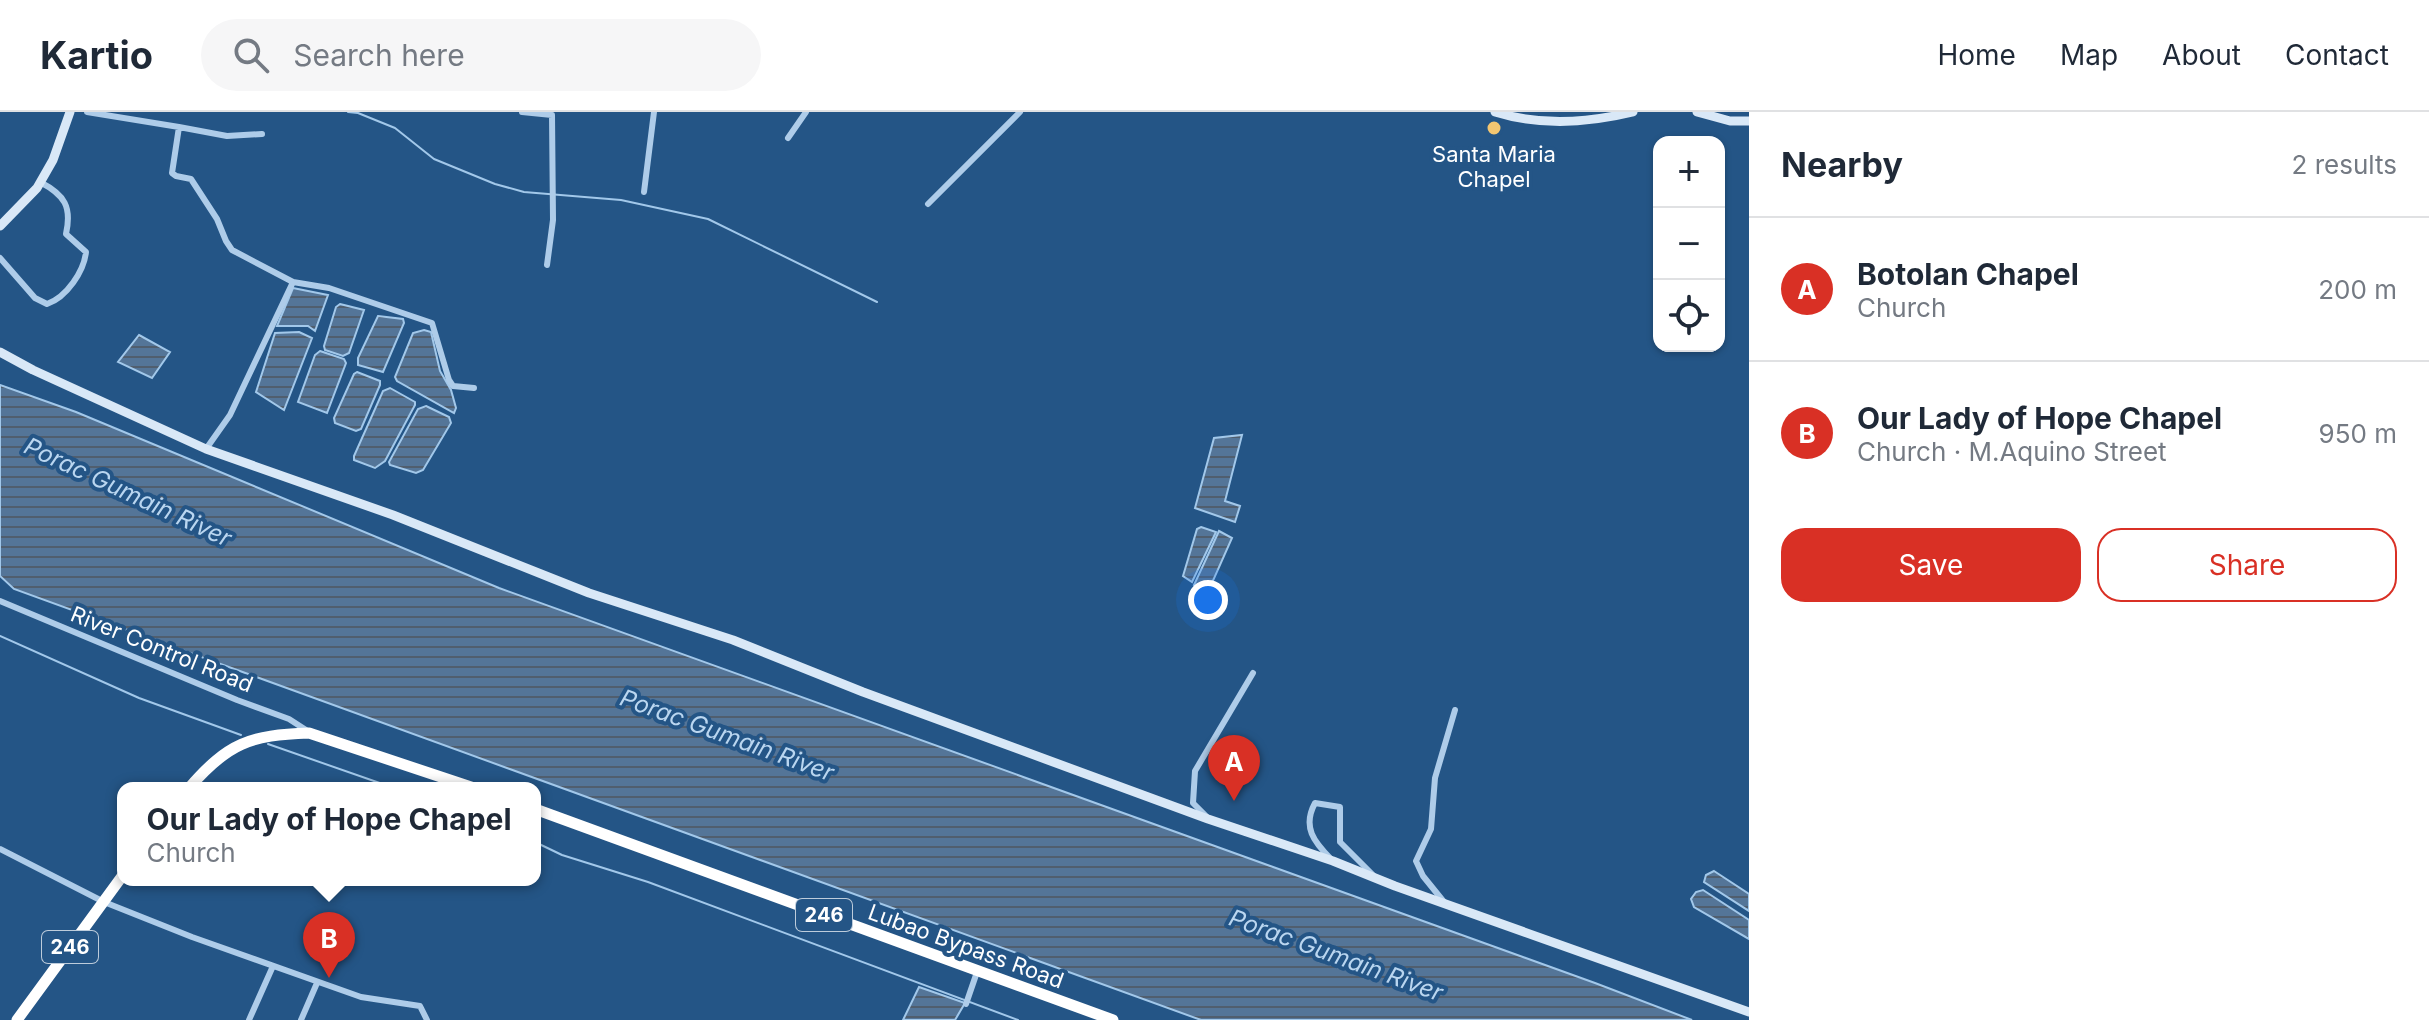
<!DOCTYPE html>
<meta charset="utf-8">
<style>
body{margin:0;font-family:Inter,sans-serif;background:#f6f6f7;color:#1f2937}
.controls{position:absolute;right:24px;top:24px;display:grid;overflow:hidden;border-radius:16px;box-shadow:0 2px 6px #0004}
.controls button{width:72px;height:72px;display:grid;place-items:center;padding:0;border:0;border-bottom:2px solid #e0e1e3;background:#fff;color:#1f2937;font:40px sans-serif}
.you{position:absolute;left:1208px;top:488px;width:28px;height:28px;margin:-20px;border:6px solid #fff;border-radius:50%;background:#1a73e8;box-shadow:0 0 0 12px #1a73e833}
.badge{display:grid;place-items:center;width:52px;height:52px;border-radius:50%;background:#d93025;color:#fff;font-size:26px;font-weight:700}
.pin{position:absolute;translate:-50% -66px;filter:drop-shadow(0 2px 4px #0008)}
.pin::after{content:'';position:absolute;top:42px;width:28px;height:24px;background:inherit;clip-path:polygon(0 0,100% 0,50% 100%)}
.popup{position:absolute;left:117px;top:670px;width:424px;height:104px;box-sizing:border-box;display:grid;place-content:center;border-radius:16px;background:#fff;filter:drop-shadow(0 2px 6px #0005);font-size:26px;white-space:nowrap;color:#747a83}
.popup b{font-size:30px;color:#1f2937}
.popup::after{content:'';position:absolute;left:50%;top:100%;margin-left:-16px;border:16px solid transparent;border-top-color:#fff}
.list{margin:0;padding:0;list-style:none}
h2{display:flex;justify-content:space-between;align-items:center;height:104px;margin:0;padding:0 32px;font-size:34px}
h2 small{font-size:26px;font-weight:400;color:#747a83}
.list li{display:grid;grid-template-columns:52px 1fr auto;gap:24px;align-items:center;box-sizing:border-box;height:144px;padding:0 32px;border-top:2px solid #e0e1e3}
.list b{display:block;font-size:30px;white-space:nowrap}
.list p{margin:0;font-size:26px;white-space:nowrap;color:#747a83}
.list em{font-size:26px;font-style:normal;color:#747a83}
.actions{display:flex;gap:16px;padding:24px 32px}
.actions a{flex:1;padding:18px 0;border:2px solid #d93025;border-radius:24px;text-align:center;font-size:28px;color:#d93025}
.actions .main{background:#d93025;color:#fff}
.icon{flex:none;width:44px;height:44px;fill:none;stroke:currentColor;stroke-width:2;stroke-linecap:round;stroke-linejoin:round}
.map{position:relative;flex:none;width:1749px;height:908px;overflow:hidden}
header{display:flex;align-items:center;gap:48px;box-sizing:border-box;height:112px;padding:0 40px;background:#fff;border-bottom:2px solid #e0e1e3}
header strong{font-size:38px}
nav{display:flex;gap:44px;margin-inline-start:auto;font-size:28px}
.search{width:560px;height:72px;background:#f6f6f7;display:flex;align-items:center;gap:20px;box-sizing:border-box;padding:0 28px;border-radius:44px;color:#747a83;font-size:30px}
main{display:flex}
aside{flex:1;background:#fff}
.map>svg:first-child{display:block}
.water{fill:url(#water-rules);stroke:#a2c8ea;stroke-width:2}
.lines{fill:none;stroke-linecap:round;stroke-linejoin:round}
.stream{stroke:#a2c8ea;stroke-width:2}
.street{stroke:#aecce9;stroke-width:6}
.secondary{stroke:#d9e8f7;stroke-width:9}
.highway{stroke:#fff;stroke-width:11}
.poi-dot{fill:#f3c671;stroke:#245586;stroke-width:3}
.labels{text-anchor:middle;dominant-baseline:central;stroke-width:8;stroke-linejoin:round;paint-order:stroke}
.shield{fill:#245586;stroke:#bdccdb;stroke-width:2}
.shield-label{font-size:20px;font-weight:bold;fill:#fff}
.poi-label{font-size:22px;fill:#fff;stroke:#245586}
.street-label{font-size:22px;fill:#fff;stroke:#245586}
.water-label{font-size:24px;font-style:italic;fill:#bad6f0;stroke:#245586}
</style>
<header>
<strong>Kartio</strong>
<div class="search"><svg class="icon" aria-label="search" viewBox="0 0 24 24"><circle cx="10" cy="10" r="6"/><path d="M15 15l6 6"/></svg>Search here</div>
<nav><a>Home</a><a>Map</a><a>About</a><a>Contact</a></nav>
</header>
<main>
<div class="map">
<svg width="1749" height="908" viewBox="0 0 1749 908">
<defs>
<pattern id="water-rules" width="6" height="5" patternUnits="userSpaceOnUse" patternTransform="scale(2)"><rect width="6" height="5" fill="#547598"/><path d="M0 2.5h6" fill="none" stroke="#505e6e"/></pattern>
</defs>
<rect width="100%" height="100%" fill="#245586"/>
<path class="water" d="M293 176 328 183 315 219 308 214H277Z
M340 192 364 198 349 241 343 244 325 238 324 234 336 195Z
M378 204 403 207 404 211 383 260 358 253V246Z
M424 218 431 220 440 259 451 278 456 296 454 301 397 269 395 265 413 221Z
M299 220 312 226 284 298 256 280 275 221Z
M139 223 170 240 152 266 118 250Z
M320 239 344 247 346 251 327 301 298 290 315 243Z
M357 260 380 269V273L361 317 356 319 335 311 334 306 354 262Z
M0 273 76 300 499 476 1595 871 1692 908H1201L14 477 0 464Z
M390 276 415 290V293L385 349 375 356 354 348V344L383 279Z
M426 294 449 305 451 311 423 358 416 361 390 353 389 350 418 297Z
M1242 323 1225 389 1240 394 1235 410 1195 396 1214 326Z
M1201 415 1216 420 1192 470 1183 464 1197 417Z
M1219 419 1232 426 1208 480 1194 473Z
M1714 759 1749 782V799L1704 770 1706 763Z
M1703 778 1749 808V827L1694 795 1691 787 1696 780Z
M919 875 965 891 955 908H903Z"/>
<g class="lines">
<path class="stream" d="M348 0 358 1 395 16 434 47 495 72 524 80 621 88 708 107 877 190
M0 524 139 586 241 623
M268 632 394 676
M535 730 562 743 648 770 1018 908"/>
<path class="street" d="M87 0 179 15 172 61 176 64 191 67 217 107 226 129 232 138 293 170 329 176 432 211 449 268 453 274 474 276
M522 0 552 3 553 108 547 153
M179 15 227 24 262 22
M788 26 806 0
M644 80 654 0
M928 92 1020 0
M0 146 35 186 47 192C67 185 84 159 86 140L66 122C72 95 65 83 40 70
M206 337 230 303 293 170
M0 489 237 588 289 607 306 618
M1206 704 1193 691 1195 659 1253 561
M0 737 104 790 192 825 361 885 420 894 427 908
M1331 747C1314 730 1302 715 1315 691L1340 695V730L1373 763
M1444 790 1423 764 1416 749 1431 717 1435 666 1455 598
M966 892 977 860
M249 908 273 854
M301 908 317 871"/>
<path class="secondary" d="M1495 0C1540 14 1588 11 1633 0
M1697 0 1730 9H1749
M0 114 37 76 53 48 70 0
M0 240 33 258 206 337 393 403 589 481 733 528 863 580 1208 707 1333 749 1395 774 1749 900"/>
<path class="highway" d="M189 676C228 631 250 623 309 621L474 676
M535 697 1113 908
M17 908 123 763"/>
</g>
<circle class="poi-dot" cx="1494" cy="16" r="8"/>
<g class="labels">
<g class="shield">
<rect x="796" y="787" width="56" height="32" rx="6"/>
<rect x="42" y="819" width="56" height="32" rx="6"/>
</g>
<g class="shield-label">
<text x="824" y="803">246</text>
<text x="70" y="835">246</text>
</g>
<g class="poi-label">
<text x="1494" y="42">Santa Maria<tspan x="1494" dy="25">Chapel</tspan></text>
</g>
<g class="street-label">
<text transform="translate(162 537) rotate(22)">River Control Road</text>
<text transform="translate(966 834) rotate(20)">Lubao Bypass Road</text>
</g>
<g class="water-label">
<text transform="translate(128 380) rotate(25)">Porac Gumain River</text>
<text transform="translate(727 623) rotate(20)">Porac Gumain River</text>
<text transform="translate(1336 843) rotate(20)">Porac Gumain River</text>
</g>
</g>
</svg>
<div class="controls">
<button>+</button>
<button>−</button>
<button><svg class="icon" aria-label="locate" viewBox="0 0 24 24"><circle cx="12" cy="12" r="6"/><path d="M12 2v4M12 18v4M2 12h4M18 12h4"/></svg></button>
</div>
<div class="you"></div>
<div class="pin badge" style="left:1234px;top:689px">A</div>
<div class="pin badge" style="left:329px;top:866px">B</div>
<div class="popup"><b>Our Lady of Hope Chapel</b>Church</div>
</div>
<aside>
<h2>Nearby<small>2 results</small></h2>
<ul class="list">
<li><span class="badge">A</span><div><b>Botolan Chapel</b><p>Church</p></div><em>200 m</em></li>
<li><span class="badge">B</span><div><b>Our Lady of Hope Chapel</b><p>Church · M.Aquino Street</p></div><em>950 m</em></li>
</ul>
<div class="actions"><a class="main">Save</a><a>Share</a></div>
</aside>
</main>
